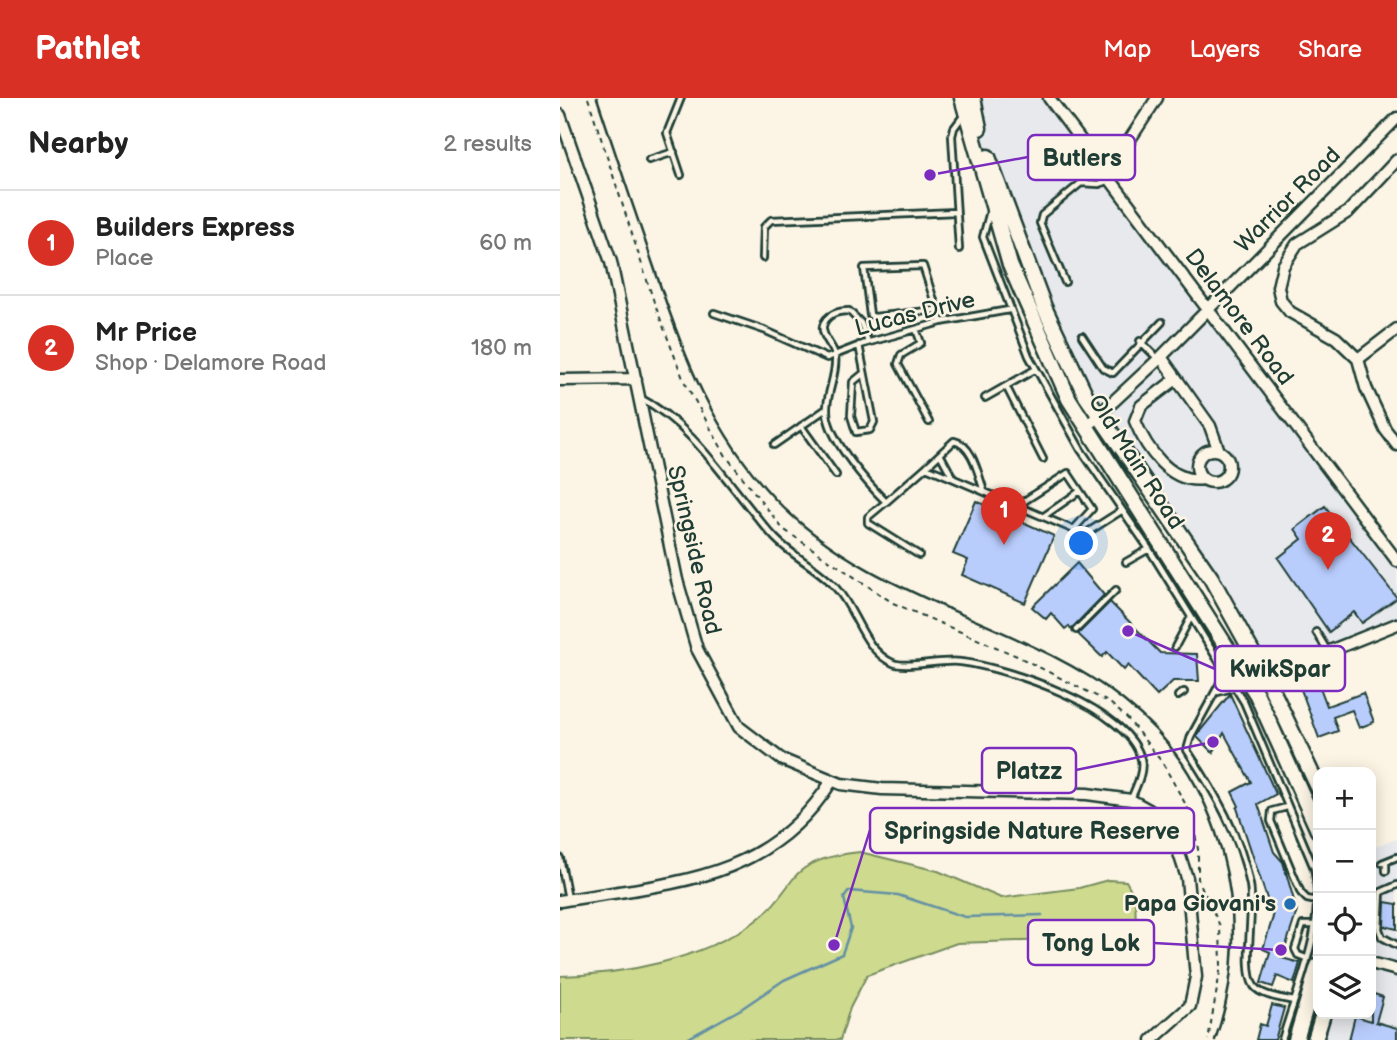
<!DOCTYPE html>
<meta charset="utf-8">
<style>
body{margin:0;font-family:"Balsamiq Sans",sans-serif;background:#f2f2f2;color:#222}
.controls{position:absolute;right:21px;bottom:21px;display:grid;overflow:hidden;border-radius:14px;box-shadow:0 4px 18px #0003}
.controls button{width:63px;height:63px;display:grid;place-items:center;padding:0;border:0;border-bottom:2px solid #e0e0e0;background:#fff;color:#222;font:35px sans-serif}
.you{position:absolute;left:522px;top:446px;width:24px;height:24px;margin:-18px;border:5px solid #fff;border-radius:50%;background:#1a73e8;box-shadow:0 0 0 10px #1a73e833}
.badge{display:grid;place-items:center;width:46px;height:46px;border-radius:50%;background:#d93025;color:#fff;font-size:23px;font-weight:700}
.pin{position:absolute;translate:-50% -58px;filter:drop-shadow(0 2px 4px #0008)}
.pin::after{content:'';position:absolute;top:37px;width:24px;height:21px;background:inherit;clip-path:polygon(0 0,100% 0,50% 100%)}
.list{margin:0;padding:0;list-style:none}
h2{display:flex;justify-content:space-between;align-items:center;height:91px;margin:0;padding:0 28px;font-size:30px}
h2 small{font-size:23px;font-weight:400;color:#767676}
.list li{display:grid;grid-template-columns:46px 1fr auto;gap:21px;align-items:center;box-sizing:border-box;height:105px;padding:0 28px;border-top:2px solid #e0e0e0}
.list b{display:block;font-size:26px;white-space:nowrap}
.list p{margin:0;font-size:23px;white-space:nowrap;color:#767676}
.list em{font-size:23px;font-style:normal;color:#767676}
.icon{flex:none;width:38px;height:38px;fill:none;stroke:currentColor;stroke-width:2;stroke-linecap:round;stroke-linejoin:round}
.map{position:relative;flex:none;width:837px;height:942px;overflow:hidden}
header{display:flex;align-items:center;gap:42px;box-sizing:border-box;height:98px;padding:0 35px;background:#d93025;color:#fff}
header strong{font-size:33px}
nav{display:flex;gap:38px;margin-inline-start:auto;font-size:24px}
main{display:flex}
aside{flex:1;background:#fff}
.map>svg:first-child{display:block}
.built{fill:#e8e9ec}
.green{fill:#ceda8d;stroke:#768c60;stroke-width:2}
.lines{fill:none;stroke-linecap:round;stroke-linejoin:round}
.stream{stroke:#6490a5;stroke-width:2.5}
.building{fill:#b9cdfd;stroke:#1f3d34;stroke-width:2}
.service-casing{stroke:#1f3d34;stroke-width:10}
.minor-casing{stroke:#1f3d34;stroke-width:15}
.secondary-casing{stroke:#1f3d34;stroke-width:19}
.path{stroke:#1f3d34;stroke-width:2;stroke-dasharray:5 5;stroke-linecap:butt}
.service{stroke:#fcf5e5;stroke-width:4.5}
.minor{stroke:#fcf5e5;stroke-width:10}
.secondary{stroke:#fcf5e5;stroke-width:14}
.rail{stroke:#1f3d34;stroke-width:2.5}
.poi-dot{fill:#1f6fb2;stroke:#fcf5e5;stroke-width:2.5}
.labels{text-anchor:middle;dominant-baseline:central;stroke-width:5;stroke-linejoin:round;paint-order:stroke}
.street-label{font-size:23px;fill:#1f3d34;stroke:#fcf5e5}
.poi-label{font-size:23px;font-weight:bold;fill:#1f3d34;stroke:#fcf5e5;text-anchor:end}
.leader{fill:none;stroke:#7b2cbf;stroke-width:2.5}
.callout-dot{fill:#7b2cbf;stroke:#fcf5e5;stroke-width:2.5}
.callout{fill:#fcf5e5;stroke:#7b2cbf;stroke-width:2.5}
.callout-label{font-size:24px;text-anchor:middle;font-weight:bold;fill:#1f3d34}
</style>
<header>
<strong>Pathlet</strong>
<nav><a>Map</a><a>Layers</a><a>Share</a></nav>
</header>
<main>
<aside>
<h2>Nearby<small>2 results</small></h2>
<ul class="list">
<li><span class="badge">1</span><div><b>Builders Express</b><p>Place</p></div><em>60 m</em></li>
<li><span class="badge">2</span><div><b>Mr Price</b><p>Shop · Delamore Road</p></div><em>180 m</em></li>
</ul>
</aside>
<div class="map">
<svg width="837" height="942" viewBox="0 0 837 942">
<rect width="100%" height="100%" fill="#fcf5e5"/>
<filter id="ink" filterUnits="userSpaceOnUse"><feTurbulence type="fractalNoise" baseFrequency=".0143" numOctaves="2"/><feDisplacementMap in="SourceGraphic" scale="14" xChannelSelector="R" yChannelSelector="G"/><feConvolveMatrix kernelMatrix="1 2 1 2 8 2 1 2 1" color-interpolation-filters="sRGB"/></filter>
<g filter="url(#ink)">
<path class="built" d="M413 0H489L837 463V526L705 578 566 357 484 209 421 40Z
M837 741V942H755L763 916H811V750Z"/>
<path class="green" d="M300 754 378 773 441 800 519 790 548 782 566 783 575 799 576 827 567 837 557 840 397 845 307 877 290 910 280 942H0V878C66 876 139 862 194 824 211 812 220 798 233 781 247 762 278 756 300 754Z"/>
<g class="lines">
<path class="stream" d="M125 942 181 911 224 882 282 856 291 830 284 800 289 793 338 797 405 819 482 817"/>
</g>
<path class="building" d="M416 403 494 438 465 505 402 477 408 462 393 456Z
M765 408 837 500 802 525 794 514 769 534 718 460 742 441 735 431Z
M517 465 544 497 511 531 509 528 505 531 491 515 486 521 472 509Z
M550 504 600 555 637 556 639 583H613L597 598 568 567 564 572 547 554 542 559 518 536Z
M752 568 767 608 803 595 814 624 799 630 792 612 773 619 778 633 759 640 735 575Z
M670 596 716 696 698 706 714 754 723 764 737 813 722 860 740 865 734 885 717 878 713 889 701 885 710 854 703 851 713 819 677 710 679 708 672 694 691 684 664 635 653 655 636 638Z
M825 804 837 806V831L824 828Z
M811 895 823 899 816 924 837 930V942H789L795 918 811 923Z
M712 907 724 910 715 942H696L700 926 706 928Z"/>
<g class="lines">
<defs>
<path id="service" d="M121 0 107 35 121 77
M89 62 114 54
M430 113 423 139 469 258 521 352 589 451 684 604 754 770C767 827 737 889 722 942
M399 151 392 38 394 30 403 18
M203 160 204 129 211 122 396 114
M505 184 480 125 482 117 521 85 539 86 550 82
M376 212 314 219 310 217 304 170 363 168 381 224
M154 215 204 232 267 260 303 246 381 224 449 212
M356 231 361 245 341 257 338 266 369 324
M522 238 543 270 553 275 602 224
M580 243 597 260
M308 244 301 225 289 213C279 213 266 216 263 228 261 238 273 248 275 257 278 278 263 300 268 321 274 347 307 385 326 404L366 369 519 434H528L561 413
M299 247 314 324 310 332 296 334 291 318 293 284 304 275
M446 288 483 361
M80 300C136 328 173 395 215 440 233 459 259 470 276 490 297 513 303 552 333 565 345 571 382 561 401 564 447 570 568 609 581 661 584 674 576 689 571 701
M425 300 476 271
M241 328 276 377
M214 347 266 311
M380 356 393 380
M366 369 394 343C413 347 418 376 424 393
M326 404 308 419V425L359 457
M458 407 508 375 532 411 514 431
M484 418 520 393
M566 464 589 451
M516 532 556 492
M756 534 767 552
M615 549 631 519
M666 574 631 638 627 652C654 693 681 738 690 787 695 813 682 871 694 888 701 898 722 900 733 903
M658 594 686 586
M618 598 624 594
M727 709 712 713 711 723 741 795 747 801 757 803
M0 760 8 801
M826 764V773
M822 765 837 759
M837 787 821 794 819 831 822 839 837 847
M746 860 738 857 735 851 743 827H754"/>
<path id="minor" d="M489 0 837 463
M0 17 51 164 117 482 137 551 179 629 221 661 281 686 322 691 527 696 571 702 589 712 615 743 627 780 636 879 630 908 592 942
M837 62 788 114 737 146 723 168 718 189 721 203 730 214 776 240 798 261 806 290 825 331 837 347
M543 71 565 49 597 0
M601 259 650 328 659 353
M798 261 837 231
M616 281 581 308 575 323C586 350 610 386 643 381
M0 282 76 281
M526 329 601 259 837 20
M637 368a16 16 0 1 1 32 0a16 16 0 1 1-32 0Z
M690 585 837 526
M0 803C106 785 206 786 271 684
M811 865 837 872"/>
<path id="secondary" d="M402 0 450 167 509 301 697 597 758 732
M413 0 419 30
M428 59 484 209 526 298 651 480 707 581 758 689
M736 942 758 868
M755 942 763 916"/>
</defs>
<use href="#service" class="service-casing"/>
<use href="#minor" class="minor-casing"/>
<use href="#secondary" class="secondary-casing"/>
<path class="path" d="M28 0 94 204 124 283 166 358 223 431 333 505 457 558 550 605 567 620 602 664 631 716 638 751V781L660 828 661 868 648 942"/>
<use href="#service" class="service"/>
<use href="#minor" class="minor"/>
<use href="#secondary" class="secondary"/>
<path class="rail" d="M37 0C56 58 76 117 96 175 124 259 153 335 215 401 357 550 600 521 662 755 678 816 677 882 655 942"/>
</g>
</g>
<circle class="poi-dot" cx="730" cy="806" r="7"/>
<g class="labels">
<g class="street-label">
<text transform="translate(728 102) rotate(-45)">Warrior Road</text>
<text transform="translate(355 216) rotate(-14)">Lucas Drive</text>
<text transform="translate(679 219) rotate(53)">Delamore Road</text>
<text transform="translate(576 364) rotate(57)">Old Main Road</text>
<text transform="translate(134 452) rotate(77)">Springside Road</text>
</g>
<g class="poi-label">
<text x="716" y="806">Papa Giovani's</text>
</g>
</g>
<path class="leader" d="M370 77L468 59M568 533L655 571M653 644L516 672M274 847L310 732M721 852L594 845"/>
<g class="callout-dot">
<circle cx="370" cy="77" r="7"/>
<circle cx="568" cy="533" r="7"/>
<circle cx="653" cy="644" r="7"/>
<circle cx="274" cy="847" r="7"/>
<circle cx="721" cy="852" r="7"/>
</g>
<g class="callout">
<rect x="468" y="37" width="107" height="45" rx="7"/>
<rect x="655" y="548" width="130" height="45" rx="7"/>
<rect x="422" y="650" width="94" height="45" rx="7"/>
<rect x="310" y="710" width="324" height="45" rx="7"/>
<rect x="468" y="822" width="126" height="45" rx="7"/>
</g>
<g class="callout-label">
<text x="522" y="68">Butlers</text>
<text x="720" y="579">KwikSpar</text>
<text x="469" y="681">Platzz</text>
<text x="472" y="741">Springside Nature Reserve</text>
<text x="531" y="853">Tong Lok</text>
</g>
</svg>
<div class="controls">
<button>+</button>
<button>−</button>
<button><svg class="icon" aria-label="locate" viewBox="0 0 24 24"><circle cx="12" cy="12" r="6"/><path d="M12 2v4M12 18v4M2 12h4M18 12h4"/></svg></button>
<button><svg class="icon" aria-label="layers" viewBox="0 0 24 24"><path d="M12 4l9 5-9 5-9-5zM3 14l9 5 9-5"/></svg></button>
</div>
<div class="you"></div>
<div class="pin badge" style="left:444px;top:447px">1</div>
<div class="pin badge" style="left:768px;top:472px">2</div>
</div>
</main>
